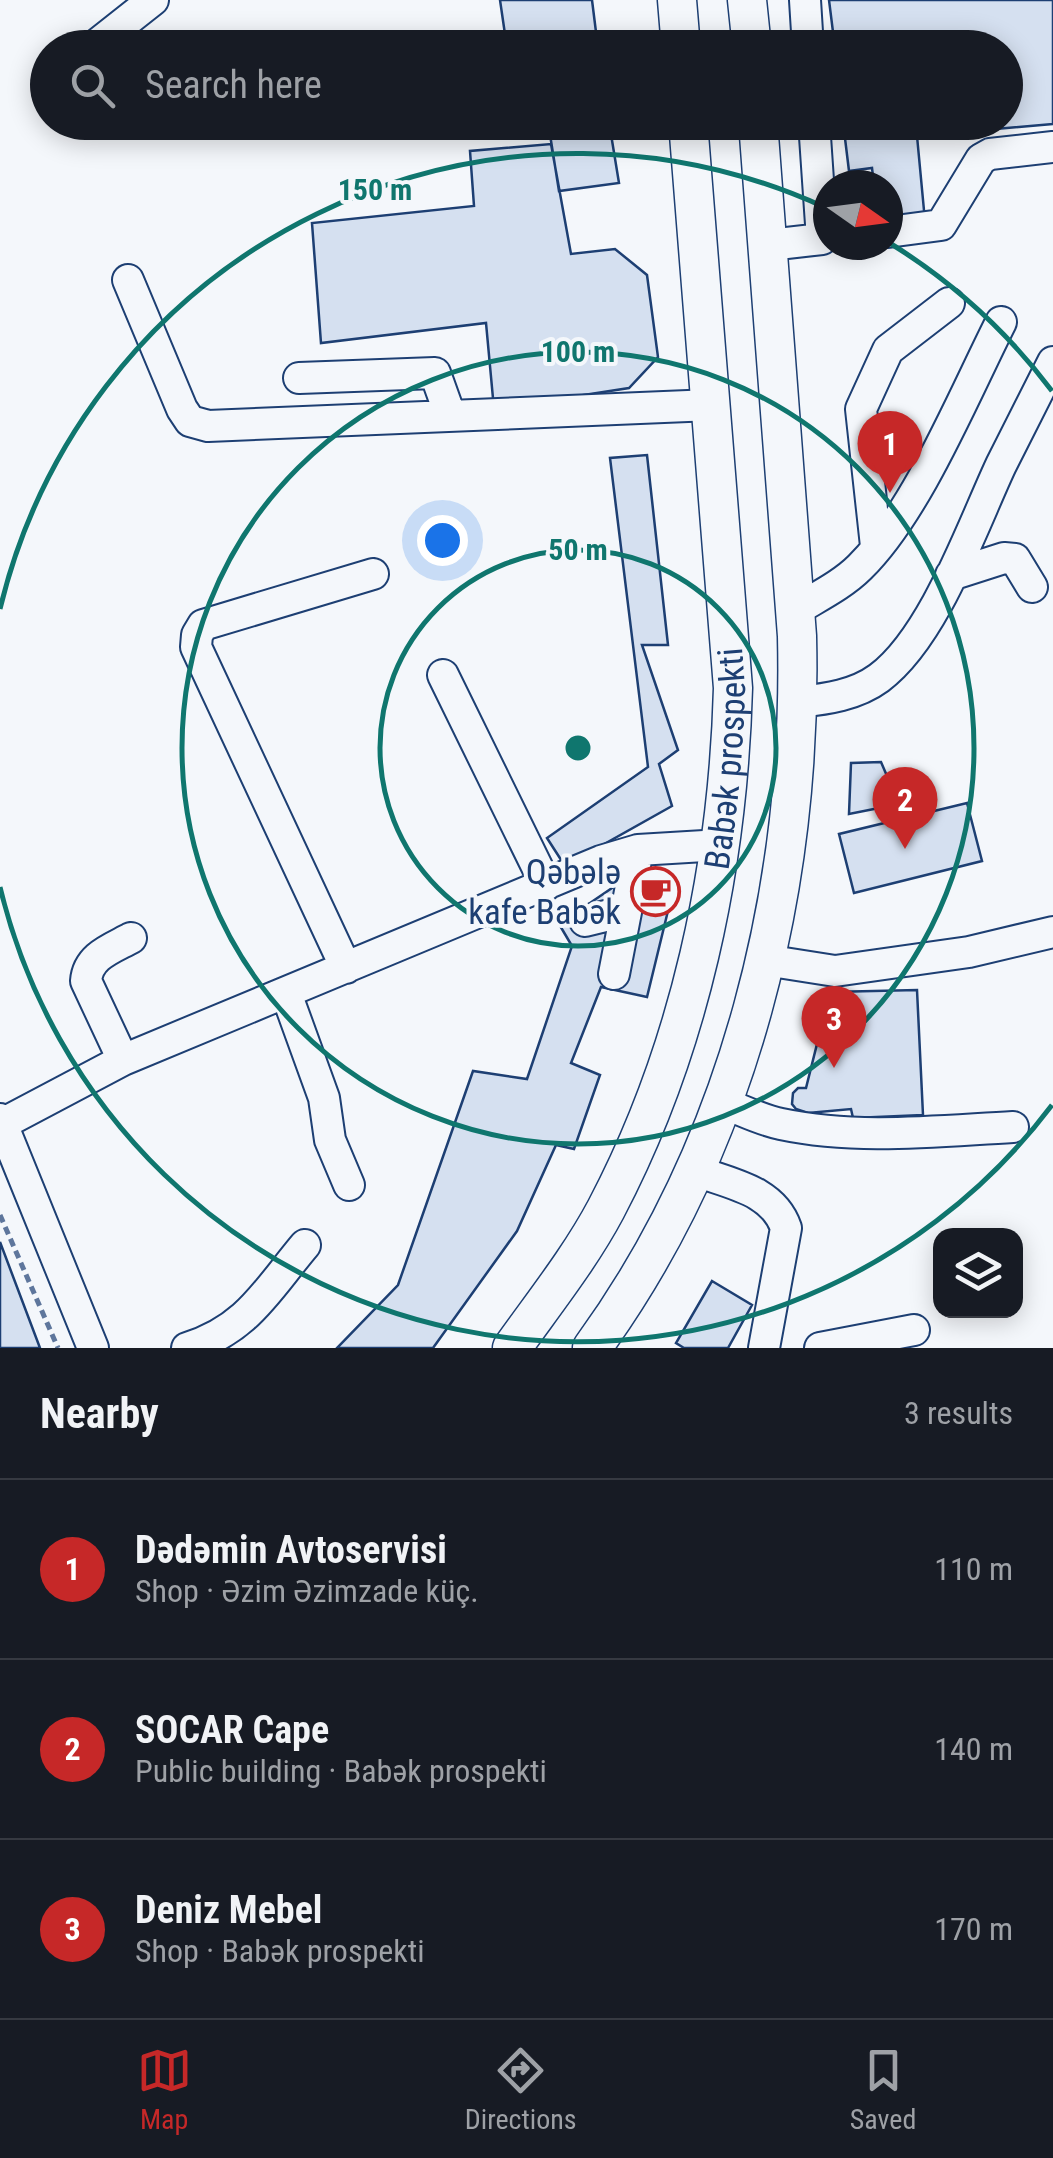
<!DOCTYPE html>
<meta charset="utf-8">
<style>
body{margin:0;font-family:"Roboto Condensed",sans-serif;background:#242831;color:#f1f3f6}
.controls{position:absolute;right:30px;bottom:30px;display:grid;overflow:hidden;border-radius:20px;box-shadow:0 5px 25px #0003}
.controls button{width:90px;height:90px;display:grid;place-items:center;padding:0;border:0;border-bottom:2px solid #363941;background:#171b24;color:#f1f3f6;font:50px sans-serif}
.compass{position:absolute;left:813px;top:170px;width:90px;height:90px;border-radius:50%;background:#171b24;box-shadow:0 5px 25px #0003;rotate:104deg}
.you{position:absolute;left:442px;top:540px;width:35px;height:35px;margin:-25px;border:8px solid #fff;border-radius:50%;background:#1a73e8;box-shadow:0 0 0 15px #1a73e833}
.badge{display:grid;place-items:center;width:65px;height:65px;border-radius:50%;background:#c62828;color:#fff;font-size:32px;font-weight:700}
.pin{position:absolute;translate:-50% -82px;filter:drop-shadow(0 2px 5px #0008)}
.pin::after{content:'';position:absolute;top:52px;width:35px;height:30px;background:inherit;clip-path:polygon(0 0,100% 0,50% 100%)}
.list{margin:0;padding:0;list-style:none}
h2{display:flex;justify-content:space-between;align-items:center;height:130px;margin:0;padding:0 40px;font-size:42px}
h2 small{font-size:32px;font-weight:400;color:#9ea1a6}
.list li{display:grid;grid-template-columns:65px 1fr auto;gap:30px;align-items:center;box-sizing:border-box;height:180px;padding:0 40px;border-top:2px solid #363941}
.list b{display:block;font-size:38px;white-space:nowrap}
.list p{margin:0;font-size:32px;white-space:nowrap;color:#9ea1a6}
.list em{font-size:32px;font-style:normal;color:#9ea1a6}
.icon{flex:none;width:55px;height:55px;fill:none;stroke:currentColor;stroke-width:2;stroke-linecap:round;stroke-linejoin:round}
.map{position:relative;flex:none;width:1053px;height:1348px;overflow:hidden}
.search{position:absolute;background:#171b24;box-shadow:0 5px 25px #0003;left:30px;right:30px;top:30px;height:110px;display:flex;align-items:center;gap:25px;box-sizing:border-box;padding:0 35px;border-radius:55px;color:#9ea1a6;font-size:38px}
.sheet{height:670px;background:#171b24}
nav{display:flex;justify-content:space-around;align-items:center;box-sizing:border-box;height:140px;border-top:2px solid #363941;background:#171b24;font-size:28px;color:#9ea1a6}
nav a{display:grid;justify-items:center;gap:5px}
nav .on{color:#c62828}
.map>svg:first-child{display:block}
.building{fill:#d5e0f0;stroke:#1d3f73;stroke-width:2.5}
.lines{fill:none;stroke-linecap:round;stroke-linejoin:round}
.minor-casing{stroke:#1d3f73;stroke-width:34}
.major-casing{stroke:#1d3f73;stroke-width:41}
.path{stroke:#5e769c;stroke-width:5;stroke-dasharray:8 5;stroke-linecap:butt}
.minor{stroke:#f4f7fb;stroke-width:30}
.major{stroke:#f4f7fb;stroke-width:38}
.ring{fill:none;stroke:#0f766e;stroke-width:5}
.labels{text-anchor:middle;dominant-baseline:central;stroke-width:8;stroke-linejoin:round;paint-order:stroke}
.street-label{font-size:35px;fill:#1d3f73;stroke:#f4f7fb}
.poi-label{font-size:35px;fill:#1d3f73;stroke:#f4f7fb;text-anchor:end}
.centre{fill:#0f766e;stroke:#f4f7fb;stroke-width:5}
.ring-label{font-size:30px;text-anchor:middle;font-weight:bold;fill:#0f766e;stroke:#f4f7fb;stroke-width:8;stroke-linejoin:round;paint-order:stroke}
</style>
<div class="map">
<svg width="1053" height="1348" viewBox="0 0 1053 1348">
<rect width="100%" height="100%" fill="#f4f7fb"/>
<path class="building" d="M500 0H592L598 48H507Z
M829 0H1053V124L917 136 925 221 888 224V185H874L872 168 849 171 843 122H1006V48H835Z
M548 122H609L619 183 559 191Z
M551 144 571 254 615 249 647 275 658 357 629 388 494 409 486 323 321 343 312 223 474 206 470 151Z
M647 455 668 645H642L678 750 659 764 672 806 565 866 547 838 648 767 610 458Z
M881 762 899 804 849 814 851 763Z
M967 803 982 861 854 893 839 834Z
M643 867 675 882 647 997 601 987 571 1063 600 1075 574 1149 556 1145 517 1231 433 1348H337L398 1285 473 1071 527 1079 572 946 559 924Z
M917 990 923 1115 853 1118 851 1109 808 1113 796 1109 792 1104 793 1093 798 1088H806L830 992Z
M0 1242 40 1348H0Z
M712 1281 752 1305 728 1348H684L676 1343Z"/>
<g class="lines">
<defs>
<path id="minor" d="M805 0 808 48
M96 45 153 0
M888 232 941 225 981 159 990 154 1053 147
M769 245 822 239 814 122
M128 280 182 409 190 421 208 426 712 405
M299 378 435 373 450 415
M876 546 861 409 888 350 949 303
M951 575 1004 558 1015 559 1032 587
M796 610C817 597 842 585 860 567 917 511 964 395 1001 322
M443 675 546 885
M799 702C827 699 856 695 879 678 934 637 972 527 1001 465 1018 431 1036 396 1053 362
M585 921 626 911
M765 960 835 971 969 952 1053 932
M346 968 196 647 197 635 203 625 373 574
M614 974 638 850
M286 993 324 1098 330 1140 349 1185
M123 1060 86 981C88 956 111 949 131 938
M723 1103C742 1110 761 1120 781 1124 857 1140 936 1131 1013 1127
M0 1119 93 1348
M2 1124 123 1060 601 861 638 850 721 845
M696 1171C731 1184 773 1190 786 1228L764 1348
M187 1348C247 1330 267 1290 305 1245
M820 1348 914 1330"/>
<g id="major">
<path d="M677 0 681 48"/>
<path d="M747 0 752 48"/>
<path id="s1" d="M512 1348C544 1303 580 1258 606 1209 690 1049 728 868 733 688L688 122"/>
<path d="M592 1348C741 1143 803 886 797 636L758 122"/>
</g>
</defs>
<use href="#minor" class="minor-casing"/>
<use href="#major" class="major-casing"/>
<path class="path" d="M0 1215 58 1348"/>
<use href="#minor" class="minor"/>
<use href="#major" class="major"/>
</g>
<g class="ring">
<circle cx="578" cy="748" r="198"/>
<circle cx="578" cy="748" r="396"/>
<path d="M1052 1105A594 594 0 0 1 0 887M0 609A594 594 0 0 1 824 207M888 242A594 594 0 0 1 1052 391"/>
</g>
<defs>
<symbol id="cafe-ring" viewBox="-11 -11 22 22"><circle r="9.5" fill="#f4f7fb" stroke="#c62828" stroke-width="1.5"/><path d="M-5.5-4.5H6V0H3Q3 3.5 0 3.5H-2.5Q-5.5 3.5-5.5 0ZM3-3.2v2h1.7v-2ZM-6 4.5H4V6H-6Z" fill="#c62828"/></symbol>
</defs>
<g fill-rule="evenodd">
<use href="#cafe-ring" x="628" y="864" width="55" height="55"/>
</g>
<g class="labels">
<g class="street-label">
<text stroke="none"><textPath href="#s1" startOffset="638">Babək prospekti</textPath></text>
</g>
<g class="poi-label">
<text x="621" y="872">Qəbələ<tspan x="621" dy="40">kafe Babək</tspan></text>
</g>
</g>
<circle cx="578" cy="748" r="15" class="centre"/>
<g class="ring-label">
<text x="375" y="200">150 m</text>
<text x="578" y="362">100 m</text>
<text x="578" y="560">50 m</text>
</g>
</svg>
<div class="controls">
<button><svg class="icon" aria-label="layers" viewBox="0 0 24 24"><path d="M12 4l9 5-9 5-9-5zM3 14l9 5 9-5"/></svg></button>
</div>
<svg class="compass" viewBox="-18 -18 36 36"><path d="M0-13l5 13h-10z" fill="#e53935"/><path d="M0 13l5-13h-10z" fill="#9ea1a6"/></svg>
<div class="you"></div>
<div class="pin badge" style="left:890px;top:493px">1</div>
<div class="pin badge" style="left:905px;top:849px">2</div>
<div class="pin badge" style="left:834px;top:1068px">3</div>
<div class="search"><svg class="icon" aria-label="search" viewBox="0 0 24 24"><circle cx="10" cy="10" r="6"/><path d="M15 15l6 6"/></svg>Search here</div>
</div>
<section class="sheet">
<h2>Nearby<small>3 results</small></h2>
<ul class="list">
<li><span class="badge">1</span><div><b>Dədəmin Avtoservisi</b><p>Shop · Əzim Əzimzade küç.</p></div><em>110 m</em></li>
<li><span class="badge">2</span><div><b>SOCAR Cape</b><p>Public building · Babək prospekti</p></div><em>140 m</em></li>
<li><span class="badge">3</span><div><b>Deniz Mebel</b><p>Shop · Babək prospekti</p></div><em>170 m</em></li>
</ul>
</section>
<nav>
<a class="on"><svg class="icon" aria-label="map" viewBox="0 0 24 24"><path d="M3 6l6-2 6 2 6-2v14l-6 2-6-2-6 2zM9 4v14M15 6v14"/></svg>Map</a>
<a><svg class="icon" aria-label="directions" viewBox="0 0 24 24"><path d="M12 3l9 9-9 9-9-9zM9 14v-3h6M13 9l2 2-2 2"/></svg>Directions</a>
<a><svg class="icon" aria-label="saved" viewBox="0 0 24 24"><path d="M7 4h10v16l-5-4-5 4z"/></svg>Saved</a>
</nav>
